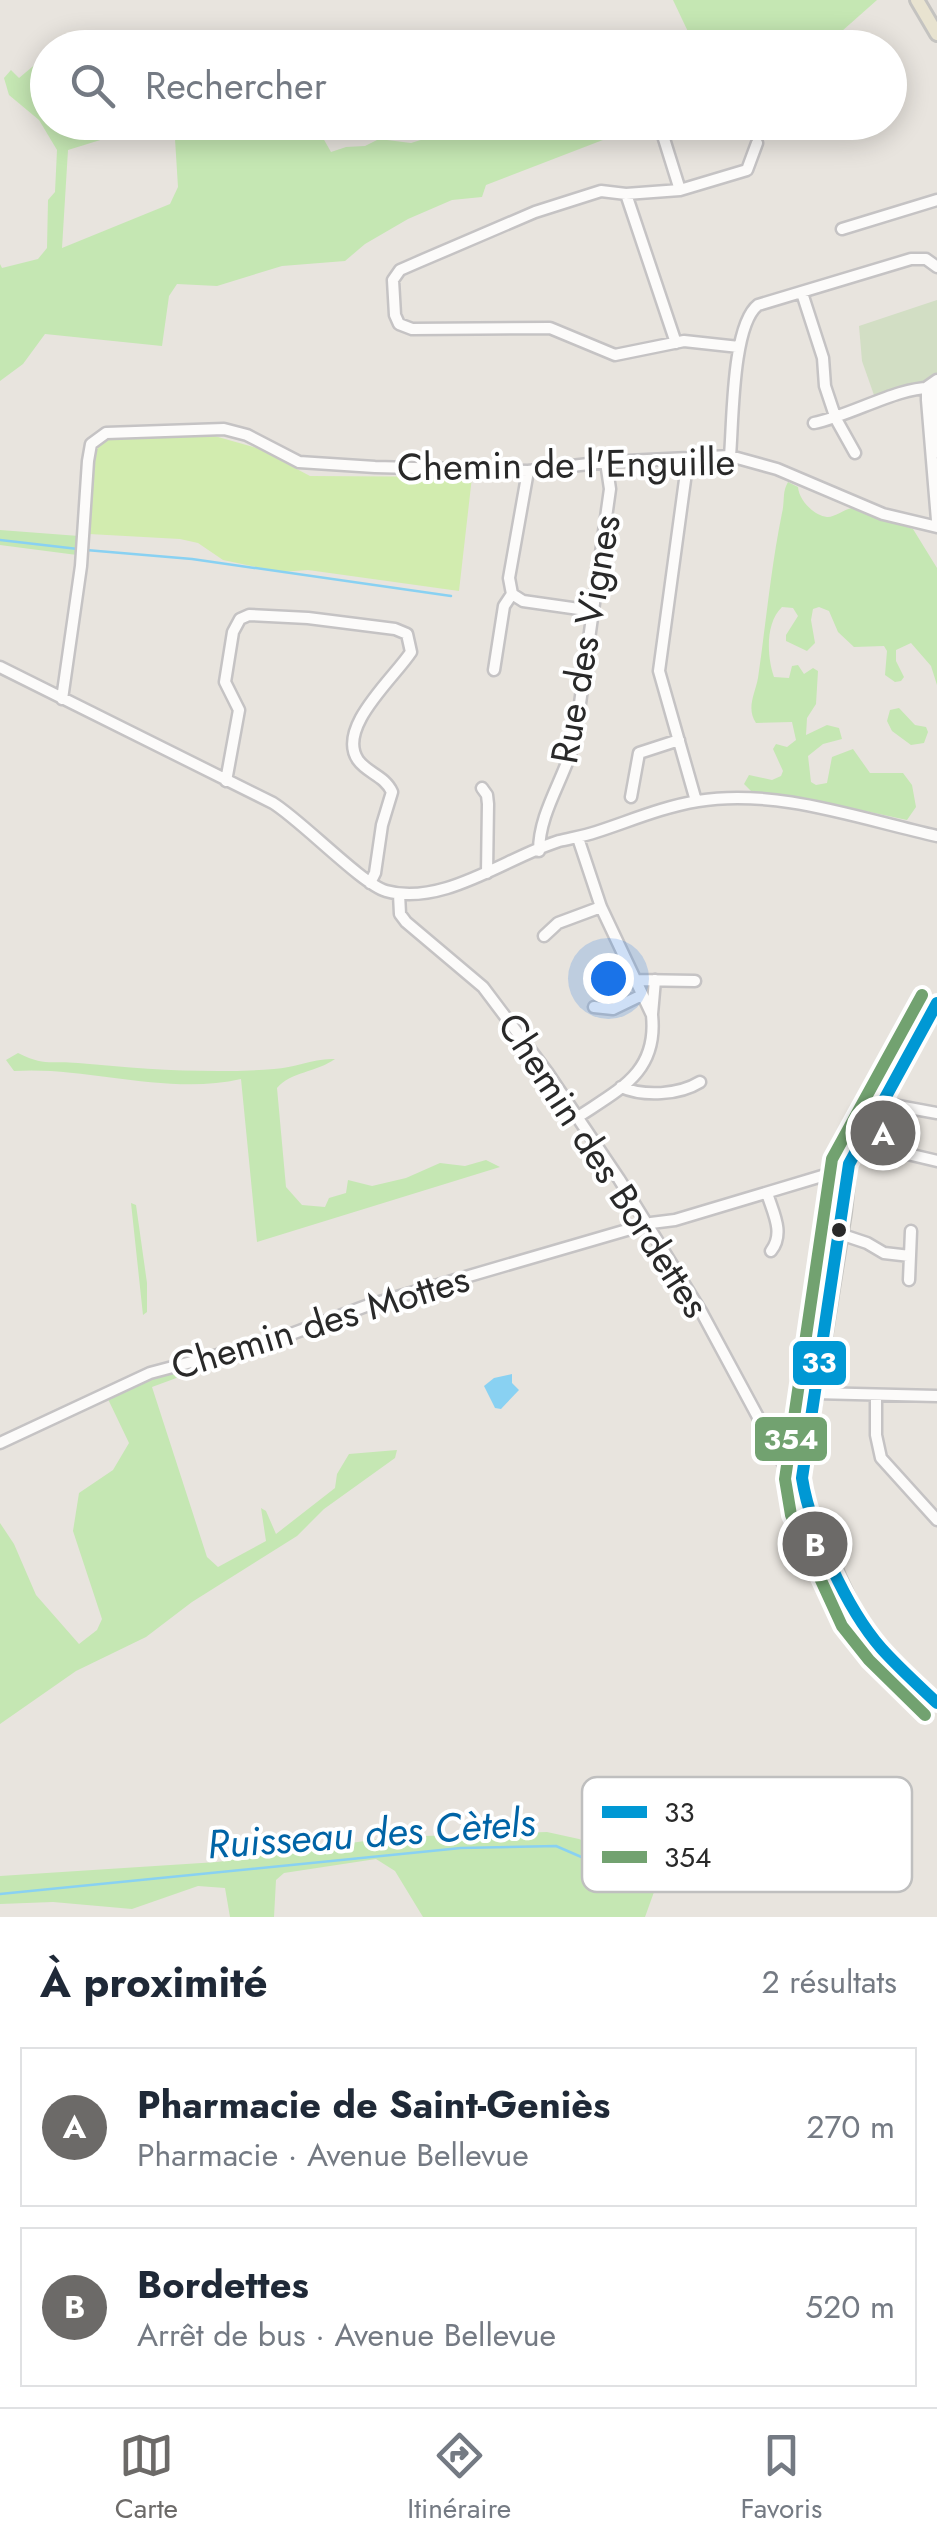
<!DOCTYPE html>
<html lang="fr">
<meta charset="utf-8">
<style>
body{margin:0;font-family:Jost,sans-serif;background:#f6f6f7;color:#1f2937}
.you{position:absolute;left:608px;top:978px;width:35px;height:35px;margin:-25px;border:8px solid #fff;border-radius:50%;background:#1a73e8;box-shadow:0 0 0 15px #1a73e833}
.badge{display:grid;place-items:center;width:65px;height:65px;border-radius:50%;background:#6c6a68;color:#fff;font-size:32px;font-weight:700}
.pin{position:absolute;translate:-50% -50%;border:5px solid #fff;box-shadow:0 2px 10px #0006}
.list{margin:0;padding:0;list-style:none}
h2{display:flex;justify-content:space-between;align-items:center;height:130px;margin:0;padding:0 40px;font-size:42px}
h2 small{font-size:32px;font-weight:400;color:#747a83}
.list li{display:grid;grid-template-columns:65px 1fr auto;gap:30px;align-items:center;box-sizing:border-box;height:160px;margin:0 20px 20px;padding:0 20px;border:2px solid #e0e1e3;border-radius:0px}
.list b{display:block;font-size:38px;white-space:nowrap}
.list p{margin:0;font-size:32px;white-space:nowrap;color:#747a83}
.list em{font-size:32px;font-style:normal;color:#747a83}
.icon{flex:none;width:55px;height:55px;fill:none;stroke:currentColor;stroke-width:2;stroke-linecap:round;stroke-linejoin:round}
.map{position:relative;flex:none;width:937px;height:1917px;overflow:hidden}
.search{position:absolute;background:#fff;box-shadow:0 5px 25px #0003;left:30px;right:30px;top:30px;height:110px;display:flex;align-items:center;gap:25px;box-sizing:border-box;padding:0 35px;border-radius:55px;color:#747a83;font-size:38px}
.sheet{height:490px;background:#fff}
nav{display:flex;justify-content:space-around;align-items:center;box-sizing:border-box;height:140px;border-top:2px solid #e0e1e3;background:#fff;font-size:28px;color:#747a83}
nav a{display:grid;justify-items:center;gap:5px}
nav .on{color:#6c6a68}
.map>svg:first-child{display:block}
.green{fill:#c5e7b3}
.cemetery{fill:#d2dec4}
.pitch{fill:#d2ecaf}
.water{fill:#89d1f2}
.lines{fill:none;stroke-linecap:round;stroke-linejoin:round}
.stream{stroke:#89d1f2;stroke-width:2.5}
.minor-casing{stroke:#c5c3c4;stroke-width:15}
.major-casing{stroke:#c4c3c0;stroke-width:18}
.minor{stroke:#fcfbfa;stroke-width:10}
.major{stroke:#e8e3d0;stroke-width:12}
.bus-1-casing{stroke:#fff;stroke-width:20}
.bus-2-casing{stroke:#fff;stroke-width:20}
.bus-1{stroke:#0098d4;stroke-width:12}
.bus-2{stroke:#72a270;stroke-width:12}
.bus-dot{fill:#292929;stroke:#fff;stroke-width:4}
.labels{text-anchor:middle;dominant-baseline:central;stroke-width:8;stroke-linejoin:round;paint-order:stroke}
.street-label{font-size:38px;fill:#292929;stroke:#fff}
.water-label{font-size:40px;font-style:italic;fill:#0064a6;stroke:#fff}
.key{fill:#fff;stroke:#bfbfbf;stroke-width:2.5}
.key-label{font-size:28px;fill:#292929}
.line-badge{stroke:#fff;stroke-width:4}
.badge-label{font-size:28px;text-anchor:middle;font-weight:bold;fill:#fff}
</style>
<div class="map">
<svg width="937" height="1917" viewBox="0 0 937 1917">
<rect width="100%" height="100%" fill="#e8e4de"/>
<path class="green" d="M673 0H877L824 47 689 48 691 38Z
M491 32V47H407L415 45Z
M44 57 47 62 48 122 109 123 110 137 68 150 62 248 170 204 178 187 174 123H329L323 138 331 152 346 147 365 146 379 139 411 143 475 123H647L486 185 482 197 452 200 408 219 365 244 345 261 282 266 217 286 177 284 169 296 162 346 45 334 23 364 0 381V264L2 268 38 259 47 248 48 200 55 192 57 150 39 120 9 95 4 78 11 70 19 78Z
M788 482 798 487C799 500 813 515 827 517 833 518 845 509 852 508L913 529 937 568V685L931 666 911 643 896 650V661L904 677 901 681 895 682 885 675 887 651 884 646 854 647 838 632 829 611 819 607 813 609 811 620 815 643 807 651 786 641V635L798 616 793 608 782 607C765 623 767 657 774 677L789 678 792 666 798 665 804 674 813 668 818 671 816 704 807 718 806 735 827 725 839 728 842 739 823 744 808 756 811 782 816 785 827 783 832 757 853 749 870 773H903L912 785 916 807 907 820 800 797 752 792 744 784 749 775 772 780 781 776 783 771 773 749 776 744 787 747 796 740 792 722 756 723C746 708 755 694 758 678 766 623 771 567 782 513 785 501 782 492 788 482Z
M0 530 79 536 77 555 0 545Z
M899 708 915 725 926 727 928 732 924 743 911 745 892 731 887 721 890 710Z
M18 1053C46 1067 50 1060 78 1063 143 1069 209 1074 274 1069 295 1068 313 1058 335 1059 317 1072 290 1072 277 1088L286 1187 302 1205 325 1207 329 1198 346 1193 348 1180 372 1186 406 1178 440 1163 465 1166 486 1160 500 1167 257 1242 241 1079C168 1096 87 1066 14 1071L6 1060Z
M131 1203 136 1205 147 1283V1312L143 1315Z
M199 1365 190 1373 152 1387 207 1557 218 1567 266 1541 261 1508 266 1511 276 1534 335 1488 337 1474 349 1454 397 1450 395 1458 324 1509 297 1536 192 1602 146 1637 76 1671 0 1724V1523L14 1544 36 1595 79 1644 97 1630 102 1619 73 1531 79 1493 113 1470 129 1443 107 1397 149 1379Z
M547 1832 579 1839 669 1876 781 1883 784 1891 676 1888 654 1892 645 1917H423L395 1871 376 1859 284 1873 276 1880 274 1917H230L225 1888 198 1886 132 1909 53 1902 0 1904V1876L217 1862 393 1837Z"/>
<path class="cemetery" d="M937 300V376L875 398 862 361 859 326Z"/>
<path class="pitch" d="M108 434 211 435 257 448 310 476 472 477 459 591 308 570 280 572 223 560 198 543 180 539 89 534 92 456Z"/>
<path class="water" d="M512 1374V1383L519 1390 501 1409 495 1408 484 1386 494 1378Z"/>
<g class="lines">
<path class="stream" d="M0 540 78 549
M86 550 192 559 451 596
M0 1894 461 1848 556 1846 639 1882 739 1885"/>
<defs>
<path id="minor" d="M660 126 680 190
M626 194 676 343
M842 229 937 200
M802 293 823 358 825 386 836 419 855 453
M739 347 684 341 615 355 550 328 412 329 399 324 395 315 393 280 400 270 416 263 535 212 601 191 626 194 680 190 747 170 757 143
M937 380 927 387V400L937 520
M934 389 937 452
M814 423C850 416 900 386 932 388
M730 456C733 421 732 325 758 305L911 259H926L937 267
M688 458 659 671 696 801
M528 471 509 578 512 594 523 601 593 611
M0 667 273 803C302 821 362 884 386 891 443 907 507 857 559 841 571 838 584 836 596 832 630 821 662 807 698 801 777 788 860 819 937 836
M494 670 504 606 512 594
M62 699 81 566 88 461 91 444 106 433 224 429 247 435 299 462 375 467 528 471 606 462 730 456 777 469 883 514 937 527
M226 781 239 710 225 682 233 632 240 619 249 615 308 618 395 629 407 634 411 652C394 678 336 728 358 760 367 773 385 776 392 792L382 825 375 873 370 883
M482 788 487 795 488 804 487 873
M631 797 639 753 679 740
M578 838 601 907 652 1015C658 1072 620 1089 578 1117
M539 851C539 809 569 773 576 732L610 489 606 462
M399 894 400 914 406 922 483 987 547 1072 619 1179 702 1313 786 1469 802 1478
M544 936 558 923 601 907
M635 980 695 981
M594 1007 613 1009 642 995
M652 1014 655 980
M621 1087C644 1097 679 1095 700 1082
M882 1103 937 1113
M861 1143 937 1161
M767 1193C773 1213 785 1233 771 1251
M840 1234 867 1243 884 1253 910 1256
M909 1280 911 1231
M814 1393 937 1396
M876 1396V1435L881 1458 937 1520
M0 1443 150 1373 278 1339 366 1306 651 1223 675 1220 822 1176 846 1174"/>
<path id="major" d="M917 0 937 34
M937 1003 849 1164 844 1213 802 1478 807 1509 857 1617 881 1648 937 1703"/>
</defs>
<use href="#minor" class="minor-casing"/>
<use href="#major" class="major-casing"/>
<use href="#minor" class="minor"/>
<use href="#major" class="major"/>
<defs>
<path id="bus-1" d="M937 1003 849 1164 802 1478C810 1529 847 1609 881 1648 898 1667 918 1685 937 1703"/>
<path id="bus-2" d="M922 995 832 1159 785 1479 791 1515 842 1626 869 1660 925 1715"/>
</defs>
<use href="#bus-1" class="bus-1-casing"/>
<use href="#bus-2" class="bus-2-casing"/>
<use href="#bus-1" class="bus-1"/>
<use href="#bus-2" class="bus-2"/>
</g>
<circle class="bus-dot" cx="839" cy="1230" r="9"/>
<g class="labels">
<g class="street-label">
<text transform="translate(566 464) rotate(-1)">Chemin de l'Enguille</text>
<text transform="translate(585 639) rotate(-80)">Rue des Vignes</text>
<text transform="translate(604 1165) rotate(57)">Chemin des Bordettes</text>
<text transform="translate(320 1322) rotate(-17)">Chemin des Mottes</text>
</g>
<g class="water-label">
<text transform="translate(371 1833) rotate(-4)">Ruisseau des Cètels</text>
</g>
</g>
<rect x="582" y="1777" width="330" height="115" rx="15" class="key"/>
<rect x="602" y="1806" width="45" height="12" fill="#0098d4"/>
<rect x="602" y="1851" width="45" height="12" fill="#72a270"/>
<g class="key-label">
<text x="664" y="1822">33</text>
<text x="664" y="1867">354</text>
</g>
<g class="line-badge">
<rect x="791" y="1339" width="57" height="48" rx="10" fill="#0098d4"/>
<rect x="753" y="1415" width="76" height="48" rx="10" fill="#72a270"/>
</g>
<g class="badge-label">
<text x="819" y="1372">33</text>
<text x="791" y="1449">354</text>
</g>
</svg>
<div class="you"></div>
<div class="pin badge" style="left:883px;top:1133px">A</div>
<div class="pin badge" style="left:815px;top:1544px">B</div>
<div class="search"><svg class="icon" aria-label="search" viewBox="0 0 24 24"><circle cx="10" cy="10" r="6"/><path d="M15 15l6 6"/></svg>Rechercher</div>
</div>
<section class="sheet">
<h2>À proximité<small>2 résultats</small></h2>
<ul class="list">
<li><span class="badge">A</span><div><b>Pharmacie de Saint-Geniès</b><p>Pharmacie · Avenue Bellevue</p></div><em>270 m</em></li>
<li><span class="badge">B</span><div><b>Bordettes</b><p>Arrêt de bus · Avenue Bellevue</p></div><em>520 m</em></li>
</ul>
</section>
<nav>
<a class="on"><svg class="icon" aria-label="map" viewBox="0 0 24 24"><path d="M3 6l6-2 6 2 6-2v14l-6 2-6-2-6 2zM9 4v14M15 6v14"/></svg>Carte</a>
<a><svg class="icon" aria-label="directions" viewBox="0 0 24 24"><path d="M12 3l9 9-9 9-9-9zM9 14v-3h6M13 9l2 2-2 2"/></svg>Itinéraire</a>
<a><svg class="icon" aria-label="saved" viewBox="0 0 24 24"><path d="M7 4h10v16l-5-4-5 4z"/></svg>Favoris</a>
</nav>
